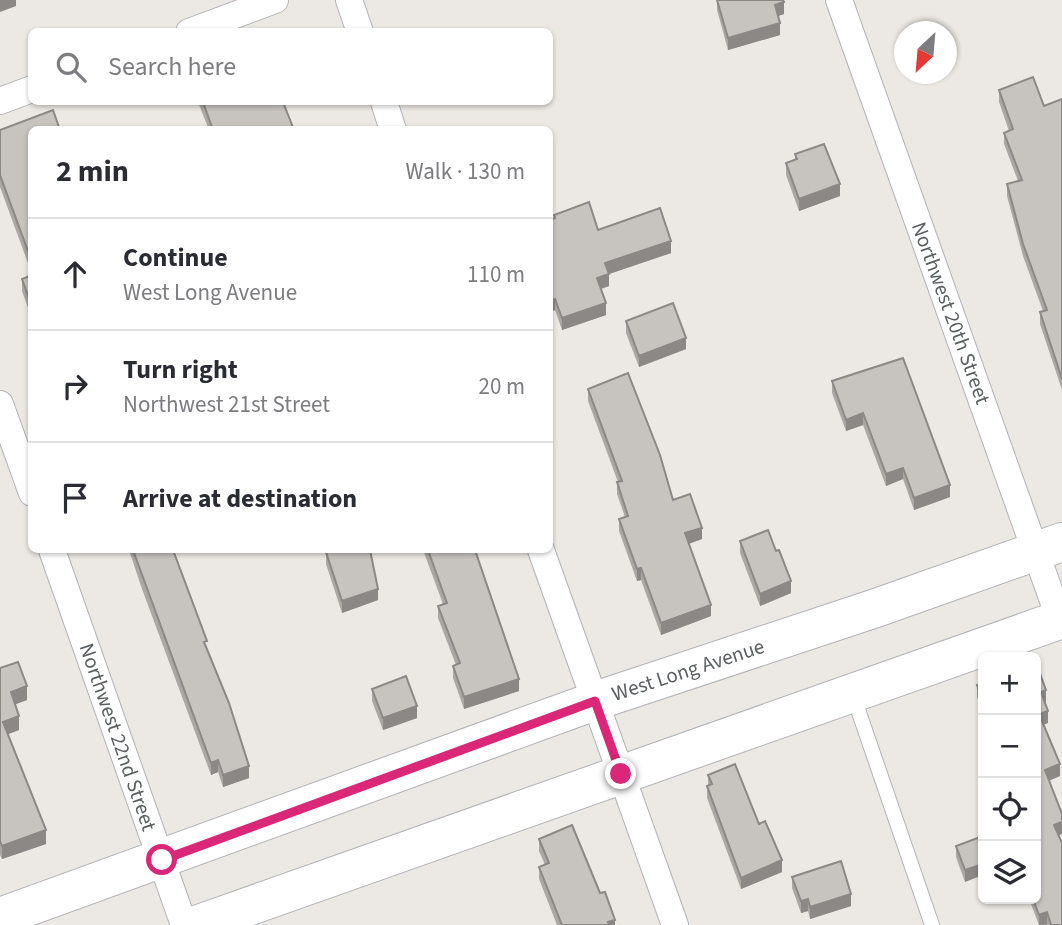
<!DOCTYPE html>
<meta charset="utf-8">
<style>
body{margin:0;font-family:"Source Sans 3",sans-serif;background:#f2f2f3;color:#2b2b33}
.controls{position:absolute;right:21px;bottom:21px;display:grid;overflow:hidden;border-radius:10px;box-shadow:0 2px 5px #0004}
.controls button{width:63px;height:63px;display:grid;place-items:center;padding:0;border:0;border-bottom:2px solid #e1e1e2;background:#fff;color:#2b2b33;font:35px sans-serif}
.compass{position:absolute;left:894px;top:21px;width:63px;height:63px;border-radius:50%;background:#fff;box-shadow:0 2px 5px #0004;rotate:206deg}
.stop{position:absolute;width:21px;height:21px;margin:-16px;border:5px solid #db2777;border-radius:50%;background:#fff}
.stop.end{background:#db2777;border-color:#fff;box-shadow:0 2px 7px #0008}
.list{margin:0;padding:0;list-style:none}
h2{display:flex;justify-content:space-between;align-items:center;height:91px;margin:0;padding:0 28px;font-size:30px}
h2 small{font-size:23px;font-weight:400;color:#7c7c81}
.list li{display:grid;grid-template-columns:46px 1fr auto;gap:21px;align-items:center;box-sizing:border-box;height:112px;padding:0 28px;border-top:2px solid #e1e1e2}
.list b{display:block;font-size:26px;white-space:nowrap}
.list p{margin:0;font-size:23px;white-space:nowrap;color:#7c7c81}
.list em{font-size:23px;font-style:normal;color:#7c7c81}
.icon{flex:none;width:38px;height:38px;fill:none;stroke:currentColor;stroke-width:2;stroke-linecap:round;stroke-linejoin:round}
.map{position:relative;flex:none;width:1062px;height:925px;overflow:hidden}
.search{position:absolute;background:#fff;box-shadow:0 2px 5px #0004;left:28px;top:28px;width:525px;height:77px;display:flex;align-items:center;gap:18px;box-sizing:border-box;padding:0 24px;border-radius:10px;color:#7c7c81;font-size:26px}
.panel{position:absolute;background:#fff;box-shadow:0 2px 5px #0004;left:28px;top:126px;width:525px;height:427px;border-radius:10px}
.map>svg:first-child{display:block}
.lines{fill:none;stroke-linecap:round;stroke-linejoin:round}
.service-casing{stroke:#b0b3b6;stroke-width:16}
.minor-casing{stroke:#b0b3b6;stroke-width:28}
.secondary-casing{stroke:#afb3b6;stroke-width:40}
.service{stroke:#fff;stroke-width:14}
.minor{stroke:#fff;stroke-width:26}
.secondary{stroke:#fff;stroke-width:38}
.wall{fill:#aba8a4}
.shaded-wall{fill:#8b8886}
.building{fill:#c7c3bf;stroke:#8b8886;stroke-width:2}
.route{stroke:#db2777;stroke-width:9}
.labels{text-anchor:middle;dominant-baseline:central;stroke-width:5;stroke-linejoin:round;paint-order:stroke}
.street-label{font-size:21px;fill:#5b5f61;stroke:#fff}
</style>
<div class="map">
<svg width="1062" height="925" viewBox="0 0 1062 925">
<rect width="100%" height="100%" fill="#ece8e3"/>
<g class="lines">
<defs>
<path id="service" d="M853 695 932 925"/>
<path id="minor" d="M349 0 360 32
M839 0 1062 626
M189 32 275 0
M0 101 32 89
M384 102 393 130
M0 404 32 493
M52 550 184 925
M541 550 675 925"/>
<path id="secondary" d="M0 917 595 701 876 608 1062 542
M196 925 1062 619"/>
</defs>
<use href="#service" class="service-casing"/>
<use href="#minor" class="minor-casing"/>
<use href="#secondary" class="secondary-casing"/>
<use href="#service" class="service"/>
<use href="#minor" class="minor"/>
<use href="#secondary" class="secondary"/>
</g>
<path class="wall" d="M717 0 784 14 778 16 780 35 728 50 717 10Z
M999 90 1044 106 1062 99V390L1040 324V312L1043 311 1023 256 1007 196V184L1018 181 1004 144V133L1009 131 999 102Z
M198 102H283L294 130H209Z
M0 130H32V274L0 187Z
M795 154 840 196 799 211 786 175V163L795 160Z
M554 215 598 230 671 253 609 274V286L601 289 606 315 562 330 555 310 550 312V220L554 218Z
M32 275 31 316 22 291V279Z
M626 321 686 349 639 367 626 333Z
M832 381 950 497 914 510 903 479 886 486 863 425 846 431 832 393Z
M588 389 673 500 702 539 689 544 711 616 661 635 641 580 637 581 619 531V519L625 517 617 494V482H618L588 401Z
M740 541 791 593 760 606 740 553Z
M129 550H173L207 650 249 778 223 787 218 772 211 775 142 589Z
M423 550H475L519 691 464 709 453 678V666L456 665 438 618V606L443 604Z
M326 552 378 600 342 613 326 564Z
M1036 663 1046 702H1045L1048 723 1043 725 1060 776 1049 781 1062 834 1058 835 1062 925H1039L1029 899H1036Z
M0 668 27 700 15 704 19 730 8 734 46 844 2 859 0 855Z
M983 683V712L977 697V685Z
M372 689 417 718 383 730 372 701Z
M708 775 759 824 782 872 741 889 707 798V786L708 785Z
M983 836 965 882 956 857V846Z
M539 839 600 893 615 925H557L539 879V867L545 865 539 851Z
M792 877 851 906 810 919 808 911 801 913 792 888Z"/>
<path class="shaded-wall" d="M0 0H16V6L0 12Z
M784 2V14L775 17V5Z
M780 23V35L728 50V38Z
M840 184V196L799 211V199Z
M671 241V253L609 274V286L597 290V278L605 263Z
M555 299V310L550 312V301Z
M606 303V315L562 330V318Z
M686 338V349L639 367V356Z
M863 413V425L846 431V420Z
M903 468V479L886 486V474Z
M950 485V497L914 510V498Z
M702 528V539L685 545V533Z
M641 568V580L637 581V569Z
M791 581V593L760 606V594Z
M378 589V600L342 613V601Z
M711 605V616L661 635V623Z
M519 679V691L464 709V697Z
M27 686V700L11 706V692Z
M1046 690V702L1041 703V692Z
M417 706V718L383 730V718Z
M1048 711V723L1039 726V714Z
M19 716V730L3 736V722Z
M218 760V772L211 775V763Z
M1060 764V776L1045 782V770Z
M249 766V778L223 787V775Z
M1062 822V834L1054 837V825Z
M46 830V844L2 859V846Z
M782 860V872L741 889V878Z
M983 864V875L965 882V870Z
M851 894V906L810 919V907Z
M808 899V911L801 913V901Z
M1047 912V924L1039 925V915Z
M615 920V925H608V922Z"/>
<path class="building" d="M717 0H783L784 2 775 5 780 23 728 38Z
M1033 77 1044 106 1062 99V379L1040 312 1047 310 1023 244 1007 184 1022 180 1004 133 1013 129 999 90Z
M203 102H283L294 130H213Z
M53 110 60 130H32V262L0 175V130Z
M824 144 840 184 799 199 786 163 797 159 795 154Z
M589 202 598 230 660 208 671 241 605 263 609 274 597 278 606 303 562 318 555 299 550 301V220L555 218 554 215Z
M32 275V304H31L22 279Z
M673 303 686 338 639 356 626 321Z
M903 358 950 485 914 498 903 468 886 474 863 413 846 420 832 381Z
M628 373 660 455 673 500 690 494 702 528 685 533 711 605 661 623 641 568 637 569 619 519 628 516 617 482 622 481 588 389Z
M768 530 776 551 779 550 791 581 760 594 740 541Z
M133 550H173L207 641 204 642 229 703 249 766 223 775 218 760 211 763Z
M341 550H370L378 589 342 601 326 552Z
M428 550H475L519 679 464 697 453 666 460 663 438 606 447 603Z
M18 662 27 686 11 692 19 716 3 722 46 830 2 846 0 841V668Z
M1036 663 1046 690 1041 692 1048 711 1039 714 1060 764 1045 770 1062 814V822L1054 825 1062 843V925H1051L1047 912 1039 915 1033 899H1036Z
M406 676 417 706 383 718 372 689Z
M983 683V700L977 685Z
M735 764 759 824 765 821 782 860 741 878 707 786 712 784 708 775Z
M572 825 600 893 605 892 615 920 608 922 609 925H562L539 867 549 863 539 839Z
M983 836V864L965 870 956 846Z
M841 861 851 894 810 907 808 899 801 901 792 877Z"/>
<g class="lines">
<path class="route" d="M162 860 595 701 621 774"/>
</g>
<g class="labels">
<g class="street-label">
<text transform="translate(951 313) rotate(70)">Northwest 20th Street</text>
<text transform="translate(688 670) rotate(-18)">West Long Avenue</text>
<text transform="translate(118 737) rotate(71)">Northwest 22nd Street</text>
</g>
</g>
</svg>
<div class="controls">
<button>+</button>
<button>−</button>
<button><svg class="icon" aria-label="locate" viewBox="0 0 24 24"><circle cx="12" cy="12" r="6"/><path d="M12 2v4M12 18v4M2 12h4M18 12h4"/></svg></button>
<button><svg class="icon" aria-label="layers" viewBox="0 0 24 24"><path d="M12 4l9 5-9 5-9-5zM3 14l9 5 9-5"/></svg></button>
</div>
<svg class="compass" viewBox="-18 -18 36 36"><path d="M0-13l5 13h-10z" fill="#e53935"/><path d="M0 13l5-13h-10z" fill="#7c7c81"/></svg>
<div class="stop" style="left:162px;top:860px"></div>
<div class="stop end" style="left:621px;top:774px"></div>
<div class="search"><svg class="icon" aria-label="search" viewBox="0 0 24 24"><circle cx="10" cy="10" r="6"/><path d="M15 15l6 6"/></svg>Search here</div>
<section class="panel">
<h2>2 min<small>Walk · 130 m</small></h2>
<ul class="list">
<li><svg class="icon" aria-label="ahead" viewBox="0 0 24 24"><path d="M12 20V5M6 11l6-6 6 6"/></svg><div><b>Continue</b><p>West Long Avenue</p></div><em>110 m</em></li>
<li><svg class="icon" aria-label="right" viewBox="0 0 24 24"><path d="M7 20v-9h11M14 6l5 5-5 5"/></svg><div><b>Turn right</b><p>Northwest 21st Street</p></div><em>20 m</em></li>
<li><svg class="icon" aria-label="arrive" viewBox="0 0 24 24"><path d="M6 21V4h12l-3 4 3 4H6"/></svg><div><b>Arrive at destination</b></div></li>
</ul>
</section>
</div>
